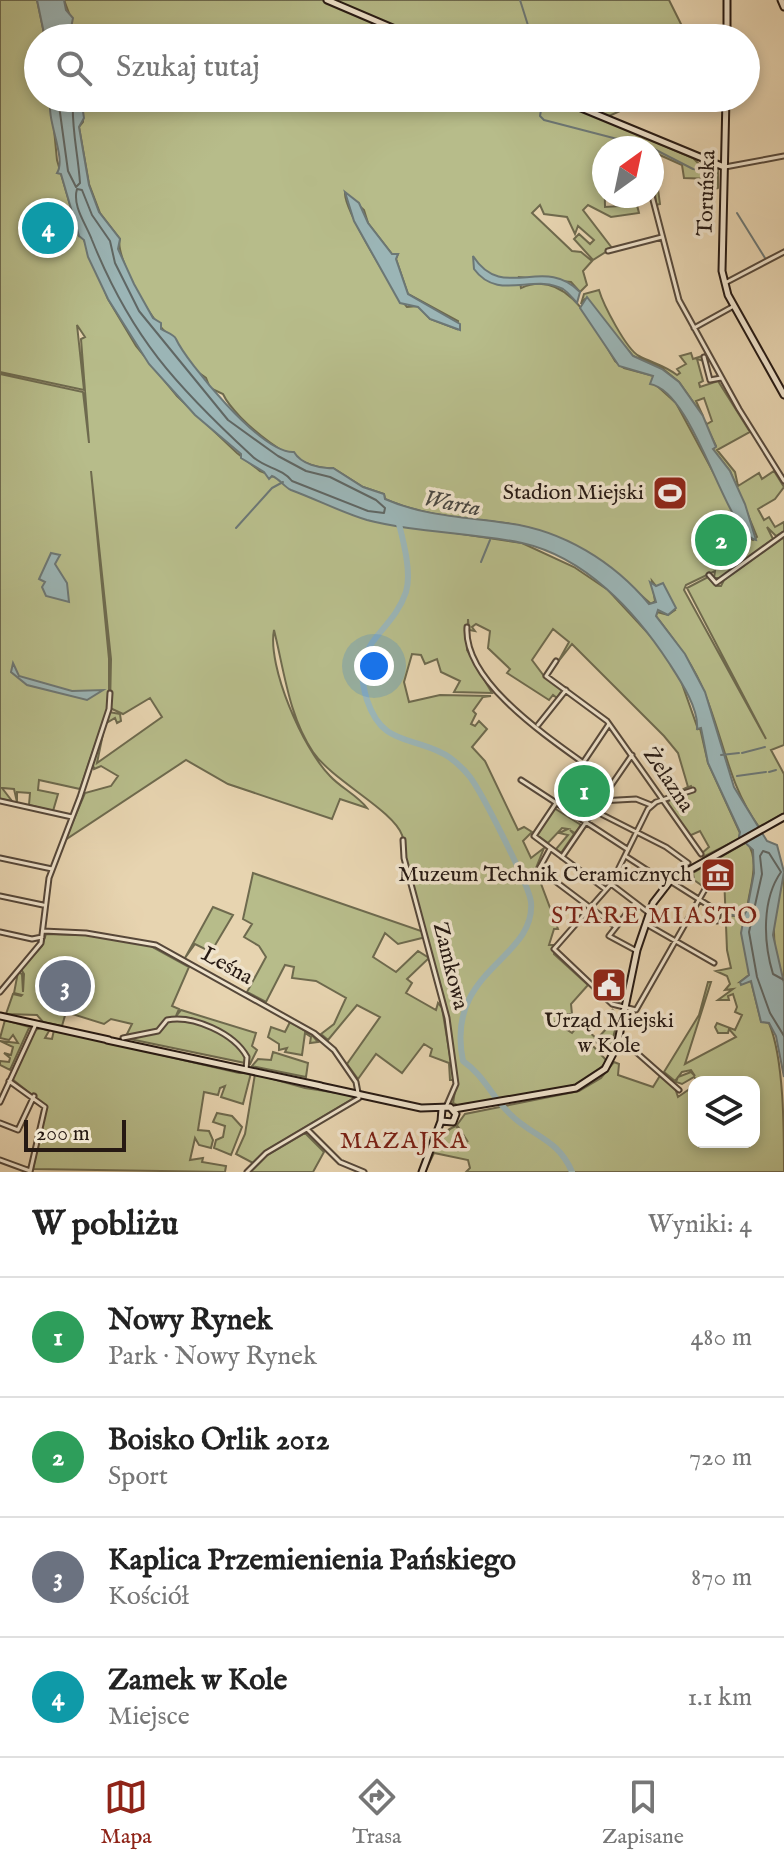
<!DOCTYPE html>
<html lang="pl">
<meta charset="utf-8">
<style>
body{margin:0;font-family:"IM FELL English",serif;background:#f2f2f2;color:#222}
.controls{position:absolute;right:24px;bottom:24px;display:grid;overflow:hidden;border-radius:16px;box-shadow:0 4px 12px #0003}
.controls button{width:72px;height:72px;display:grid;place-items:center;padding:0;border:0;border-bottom:2px solid #e0e0e0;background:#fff;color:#222;font:40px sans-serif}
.compass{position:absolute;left:592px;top:136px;width:72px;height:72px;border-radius:50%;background:#fff;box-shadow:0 4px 12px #0003;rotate:33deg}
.scale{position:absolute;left:24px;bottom:20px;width:102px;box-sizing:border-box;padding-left:8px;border:4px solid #261913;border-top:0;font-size:22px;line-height:28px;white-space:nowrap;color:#261913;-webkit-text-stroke:6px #efe3cc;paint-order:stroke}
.you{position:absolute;left:374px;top:666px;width:28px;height:28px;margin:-20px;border:6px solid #fff;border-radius:50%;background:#1a73e8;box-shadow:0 0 0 12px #1a73e833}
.badge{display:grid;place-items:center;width:52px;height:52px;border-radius:50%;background:#8f2418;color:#fff;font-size:26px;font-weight:700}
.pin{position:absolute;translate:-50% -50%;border:4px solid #fff;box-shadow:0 2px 8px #0006}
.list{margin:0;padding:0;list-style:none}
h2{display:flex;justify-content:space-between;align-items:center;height:104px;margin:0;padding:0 32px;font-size:34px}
h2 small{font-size:26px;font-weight:400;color:#767676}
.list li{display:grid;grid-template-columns:52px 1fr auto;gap:24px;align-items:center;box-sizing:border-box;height:120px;padding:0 32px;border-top:2px solid #e0e0e0}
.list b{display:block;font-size:30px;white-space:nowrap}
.list p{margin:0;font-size:26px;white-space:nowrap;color:#767676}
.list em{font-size:26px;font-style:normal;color:#767676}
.icon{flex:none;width:44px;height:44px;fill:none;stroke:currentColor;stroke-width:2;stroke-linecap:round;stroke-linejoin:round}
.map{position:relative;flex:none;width:784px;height:1172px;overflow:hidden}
.search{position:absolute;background:#fff;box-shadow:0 4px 12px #0003;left:24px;right:24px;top:24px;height:88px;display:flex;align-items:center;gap:20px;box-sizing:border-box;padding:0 28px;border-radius:44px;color:#767676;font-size:30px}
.sheet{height:584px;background:#fff}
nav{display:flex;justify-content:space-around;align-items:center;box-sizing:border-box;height:112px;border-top:2px solid #e0e0e0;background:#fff;font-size:22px;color:#767676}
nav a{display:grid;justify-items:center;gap:4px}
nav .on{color:#8f2418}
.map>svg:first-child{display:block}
.green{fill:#b7bc8a;stroke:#6e6a4e;stroke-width:2;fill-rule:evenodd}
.water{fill:#9bb5b6;stroke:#6c7775;stroke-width:2}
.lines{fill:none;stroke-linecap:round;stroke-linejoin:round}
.shore{stroke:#606764;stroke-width:2}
.stream{stroke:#6c7775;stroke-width:2}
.river{stroke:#9bb5b6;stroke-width:6}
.street-casing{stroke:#56483a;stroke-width:7}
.secondary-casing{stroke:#261913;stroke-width:9}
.street{stroke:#efe3cc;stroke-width:3}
.secondary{stroke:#efe3cc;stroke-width:5}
.labels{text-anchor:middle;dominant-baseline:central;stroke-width:7;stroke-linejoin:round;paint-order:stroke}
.street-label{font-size:22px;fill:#261913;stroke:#efe3cc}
.poi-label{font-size:22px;fill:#261913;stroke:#efe3cc;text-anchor:end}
.water-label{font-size:24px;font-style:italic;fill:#494844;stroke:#efe3cc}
.neighbourhood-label{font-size:24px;letter-spacing:2px;fill:#7a1f14;stroke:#efe3cc}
</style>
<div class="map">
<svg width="784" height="1172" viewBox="0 0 784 1172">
<rect width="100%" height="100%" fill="#e7d4b0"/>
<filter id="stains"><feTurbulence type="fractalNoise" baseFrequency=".0025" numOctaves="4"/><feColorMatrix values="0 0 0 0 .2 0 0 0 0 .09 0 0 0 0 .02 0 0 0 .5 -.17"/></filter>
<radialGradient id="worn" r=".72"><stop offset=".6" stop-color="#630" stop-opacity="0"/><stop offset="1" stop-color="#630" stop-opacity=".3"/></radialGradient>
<path class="green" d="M0 0H37L45 38H38V98H51L57 160 79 236 82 235 108 299 136 346 177 396 237 453 260 471 281 479 290 489 369 520 522 543 574 567 608 590 658 644 681 681 698 729 700 728 708 763 740 833 739 839 703 857 701 854 709 847 700 831 689 836 666 802 693 790 691 786 669 796 688 787 678 753 664 736 572 644 558 662 569 642 553 629 532 660 544 676 562 690 557 698 553 695 549 700 507 673 510 669 488 648 490 631 476 624 472 627 475 631 469 630 468 619 467 650 492 693 454 692 460 681 441 672 437 659 425 664 421 655 412 654 404 682 409 702 440 695 491 696 483 697 473 711 476 714 471 724 475 726 479 721 487 729 472 747 485 761 518 830 524 827 532 832 523 841 531 858 544 848 536 868 543 875 537 873 558 929H554L549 945H555L554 954 588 985 571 1004 572 1014H567L570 1021 560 1022V1017L555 1022 572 1033 577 1027 583 1029 575 1023 577 1021 597 1039 616 1018 612 1009 618 1018 608 1058 611 1050 601 1045 600 1041 597 1043 592 1040 583 1050 587 1053 593 1046 607 1061 598 1071 575 1085 471 1105 459 1106 453 1103 457 1079 448 1018 405 860C405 852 405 842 402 835 393 810 333 781 313 752 289 717 284 670 274 630 267 666 303 749 330 776 341 788 357 795 367 808L340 799 332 819 228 784 186 760 65 840 85 793 111 786 118 776 101 766 94 769 92 761 109 712 120 714 121 721 117 723 115 718 105 724 97 763 162 717 150 698 123 714 110 708 111 659 91 471 109 659V704L80 789 39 780 38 790 58 794 53 811 29 805 30 793 17 792V802L14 789 2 788 12 801 0 799V374L83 392 89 443 81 339 85 337 77 325 84 390 0 372Z
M64 0H322L412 38H339L340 34H330L331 38H69L72 21Z
M330 0H669L688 38H420Z
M81 98H552L693 158 701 166 718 169V188L712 191V179L684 178 682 165 653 152 660 204 656 205 652 148H604L605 207 637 205 639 213 611 217 588 205 583 210 612 248 593 260 574 239 579 234 590 244 594 240 578 226 575 234 567 217 544 214 540 205 532 213 572 251 581 252 592 261 583 271 587 285 580 292 571 282 519 277 521 288C568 267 596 330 615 361L624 368 654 376 656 385 676 403 748 537 753 540 757 537 730 471 713 449 716 446 703 419 707 424 712 421 704 398 696 401 703 416 679 382 662 368 633 356 585 299 581 304 584 294 599 290C603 304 626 349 639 356 652 363 664 365 677 375L680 373 677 369 686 364 680 356 691 353 693 359 702 356 704 361 697 359 703 381 699 383 700 387 718 381 750 432 717 450 735 472 738 486 759 473 762 479 774 471 784 487 775 499 758 509 764 520 769 517 775 527 784 522V531L776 536 767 527 773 539 721 578H714L715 571 686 585 684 590 766 739 687 588 708 577 716 586H721L724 580 784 537V745L771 750 784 774V813L759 827C729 786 724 741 705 694 694 665 675 641 656 616L657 612 668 615 675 610 652 581 655 601 651 604C609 566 566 531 505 523 465 518 423 516 385 499L384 494 363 487 333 468C299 472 235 420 223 394L210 388 206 378 195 370 170 335C153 327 114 255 120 239L100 213 89 184 79 127 83 122ZM345 193 364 210 368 223 392 254H398L396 259 408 294 458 321 457 329 430 319 418 306 407 307C393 290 344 210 345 193Z
M562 98H649L607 117Z
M583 765 607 784 581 818 558 802Z
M554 808 581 825 575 833 570 830 574 834 561 853 556 849 568 835 559 833 568 829 562 828 548 843 537 835Z
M747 842C761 862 749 888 747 910L744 915 731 916H744L749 975 740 982 751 981 761 1021 769 1023C784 1059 784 1129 784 1172H466L470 1168 468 1160 434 1153 425 1172C431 1155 438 1132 456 1126L468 1142 457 1125 465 1114 579 1091 601 1078 614 1062 619 1064 618 1075 653 1087 661 1074 674 1085 678 1097 694 1086V1142H754V1082H698L694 1077 682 1084 676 1082 678 1077 691 1072 695 1076 691 1070 682 1072 675 1081 664 1072 699 1015 708 982H711L685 1064 736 1037 729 1029 728 1033H718L715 1027 717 1023 735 1030 742 1015 735 1012 737 1007 733 994 728 996 729 1000H718L733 989 725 990 730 984 727 976 716 971 731 968 727 950 724 875 718 869H708L711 875 704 887 694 880 693 873Z
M784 872V983C770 953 771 902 784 872Z
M253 873 424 932 426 937 398 944 385 933 373 957 396 972 418 951 429 958 407 979 412 983 406 993 436 1010 438 1003 442 1008 454 1080H450L449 1063 430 1056 432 1049 424 1044 402 1073 376 1054 358 1079 347 1064 380 1017 357 1005 328 1040 321 1034 334 1024 346 998 316 981 292 978 294 967 285 965 266 1002 247 992 266 957 259 946 244 937 252 924 243 919Z
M213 907 233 915 211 952 195 944 185 958Z
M46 934 87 935 149 945 189 967 172 1006 179 1009 176 1016 181 1010 256 1033 252 1046 257 1050 250 1064 125 1038 132 1024 111 1019 104 1024 66 1012 62 1026 43 1022 37 1015 6 1014 13 994 21 996 22 995 14 993 18 972 22 974 23 992 24 974 21 969 42 946Z
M5 1020 33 1028H29L10 1070 0 1065V1061L9 1062 10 1058 4 1053 11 1055 13 1047 0 1041 18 1043 13 1035 9 1040 0 1038Z
M290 1022 312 1035 318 1042 310 1043 311 1037 305 1033 302 1055 285 1052 287 1048 279 1050V1044L268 1037 271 1027 285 1032Z
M41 1028 49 1031 45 1038 52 1039 54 1030 239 1073H251L243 1104 221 1097 225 1086 220 1088 218 1095 204 1092 198 1130 209 1131 213 1140 211 1148 199 1145 195 1138 190 1160 203 1158 202 1162 226 1166 225 1172 33 1169 46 1106 12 1079 35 1030Z
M273 1052 308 1063 306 1077 252 1066 258 1059 271 1060Z
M255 1074 305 1088 351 1095 354 1098 267 1150 253 1163 236 1154 245 1134Z
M217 1113 232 1116 242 1127 231 1155 214 1148 216 1140 223 1137 225 1126 213 1122Z
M305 1133 324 1152 313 1172H250L266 1156Z"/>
<path class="water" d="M37 0H64L66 10 73 18 69 38H45Z
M51 98H81L84 118 79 127 89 185 99 212 120 239 118 249 134 284 153 318 161 323V329C165 332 174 334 176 339 186 361 261 454 294 452 301 464 320 469 333 468L363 487 384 494 385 499C423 516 465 517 506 523 563 530 614 562 649 604L656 602 650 582 656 586 663 583 676 608 668 615 658 610 656 616 685 654 705 692 734 787 767 841 777 845 784 872 773 935 784 983V1077L776 1036 769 1023 761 1022 751 981 741 985 740 982 749 975 741 933 744 917 731 915H744L747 910 754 873 753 850 739 837 740 832 708 763 701 728 697 729C699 708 680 680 669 663 635 611 585 557 522 543 470 532 417 533 367 520 343 513 318 500 291 490 283 486 280 479 272 476L269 479 264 472 241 458V454L195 415 149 364 108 299 88 257 84 240 79 236 61 174 57 173C67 158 45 119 51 98Z
M345 192 359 203 368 223 392 254H398L396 259 408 294 460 324V330L430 319 418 307 400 303 354 221Z
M473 256C503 303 544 254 580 292L577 303C573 299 568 292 563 289 534 273 498 302 474 269Z
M587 297 633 356 662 369 679 382 703 416 716 447 713 449 730 471 745 504 756 540C726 534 695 392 650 384L653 376 619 366 580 308Z
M51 553 60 555 55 564 67 583 69 602 46 596 42 587 45 582 39 579Z
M13 663 19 676 72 691 103 690 87 700 27 685 11 672Z"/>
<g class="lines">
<path class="shore" d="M58 98 68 171 76 187 80 183C78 153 71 127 73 98
M77 189 82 190 92 215 110 241 115 263 139 311 228 420 278 456 306 471 330 477 376 500 385 508 384 513 368 511 292 481C282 468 264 468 252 456 176 386 131 337 92 240 86 224 72 206 77 189Z
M784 980 773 974C763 941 762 899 781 872L769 853 763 851 760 856 762 874 749 932 757 977 770 1013 784 1036"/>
<path class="stream" d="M520 0 532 38
M543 98 540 116 544 120 652 148
M654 149 693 169 716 172
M737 213 765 258
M236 528 272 488 283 482
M481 562 490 540
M742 753 765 747
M721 755 739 753
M769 772 776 770
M737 776 766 772"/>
<path class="river" d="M398 520C403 540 412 572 406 592 391 636 348 641 367 700 382 745 409 736 442 753 451 757 464 769 470 777 482 793 529 885 531 902 536 960 444 969 463 1061 483 1075 492 1096 509 1113 532 1137 558 1138 572 1172"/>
<defs>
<path id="street" d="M725 167 784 156
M652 196 679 300 739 409 784 481
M608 251 662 237
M725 283 784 252
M694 328 732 307
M704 357 710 380 721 378
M709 575 716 583 784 534
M467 627C463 688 567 749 611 783
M556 661 546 676 607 721 701 854
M538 725 566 690
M521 780 627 849
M693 790 656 802 648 809 611 884 554 949 612 1004 636 1010 712 877 713 870H717
M0 801 72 817
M600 801 636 799 651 805
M593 810 666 847 688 863
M403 840 404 858 447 1018 456 1084 446 1107
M550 849 539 869 616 927
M562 857 632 755
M627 857 667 883
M0 858 52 869
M670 881 719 912 717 921
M611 884 649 913
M605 889 534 836 609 724
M0 896 43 905
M646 924 714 963
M43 931 86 933 156 945 314 1033 334 1050 356 1082 359 1098 266 1153 247 1172
M0 932 32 939 42 937
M635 950 609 936 635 903
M0 992 41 943 49 878 80 797 109 709 110 693
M619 1037 679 1090
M123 1038 158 1031 167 1020C193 1015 234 1033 247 1057L246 1070
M9 1081 45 1107 30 1172
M0 1102 36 1024
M0 1123 18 1130 34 1096
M307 1129 340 1162 364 1172
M0 1160 30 1171"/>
<path id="secondary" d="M327 0 416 38
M781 0 784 7
M727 38V0
M557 98 724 167
M726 98 722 271 728 295 784 395
M0 1016 109 1040
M107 1040 321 1086
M320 1086 421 1108 450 1107 456 1114 453 1122 441 1121 442 1109
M454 1109 576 1088 605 1069 617 1046 637 950 653 903 670 881 784 817
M422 1172 441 1121"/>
</defs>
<use href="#street" class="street-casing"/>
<use href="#secondary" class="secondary-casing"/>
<use href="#street" class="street"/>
<use href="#secondary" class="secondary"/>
</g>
<defs>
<symbol id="stadium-square" viewBox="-11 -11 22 22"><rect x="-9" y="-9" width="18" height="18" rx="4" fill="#8f2418" stroke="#efe3cc"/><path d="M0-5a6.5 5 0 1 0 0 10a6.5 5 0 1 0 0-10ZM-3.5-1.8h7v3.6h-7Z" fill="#fff"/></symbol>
<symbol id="museum-square" viewBox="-11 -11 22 22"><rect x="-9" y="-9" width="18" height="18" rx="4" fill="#8f2418" stroke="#efe3cc"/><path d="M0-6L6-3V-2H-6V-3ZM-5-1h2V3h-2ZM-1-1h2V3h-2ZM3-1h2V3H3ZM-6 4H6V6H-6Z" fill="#fff"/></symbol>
<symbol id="civic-square" viewBox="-11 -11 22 22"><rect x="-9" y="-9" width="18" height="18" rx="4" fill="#8f2418" stroke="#efe3cc"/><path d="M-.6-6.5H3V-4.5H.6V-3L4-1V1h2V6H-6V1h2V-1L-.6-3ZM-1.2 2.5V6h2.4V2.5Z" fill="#fff"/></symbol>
</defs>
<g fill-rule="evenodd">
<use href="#stadium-square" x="650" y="473" width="40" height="40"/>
<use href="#museum-square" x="698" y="855" width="40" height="40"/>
<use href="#civic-square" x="589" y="965" width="40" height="40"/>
</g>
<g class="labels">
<g class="street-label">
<text transform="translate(707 193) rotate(-88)">Toruńska</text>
<text transform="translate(668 780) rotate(56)">Żelazna</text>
<text transform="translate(227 966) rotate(29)">Leśna</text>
<text transform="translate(450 966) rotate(76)">Zamkowa</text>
</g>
<g class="poi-label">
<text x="644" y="493">Stadion Miejski</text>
<text x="692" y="875">Muzeum Technik Ceramicznych</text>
<text x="609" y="1021" text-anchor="middle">Urząd Miejski<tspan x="609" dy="25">w Kole</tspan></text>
</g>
<g class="water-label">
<text transform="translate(452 504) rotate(11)">Warta</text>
</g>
<g class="neighbourhood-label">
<text x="655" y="916">STARE MIASTO</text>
<text x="404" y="1141">MAZAJKA</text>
</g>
</g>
<rect width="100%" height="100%" filter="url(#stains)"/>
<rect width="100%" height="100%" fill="url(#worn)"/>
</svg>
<div class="controls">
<button><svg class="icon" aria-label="layers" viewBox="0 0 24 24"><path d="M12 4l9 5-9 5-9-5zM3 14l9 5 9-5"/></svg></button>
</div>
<svg class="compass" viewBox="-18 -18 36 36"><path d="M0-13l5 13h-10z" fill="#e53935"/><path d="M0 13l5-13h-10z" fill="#767676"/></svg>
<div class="scale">200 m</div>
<div class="you"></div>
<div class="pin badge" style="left:584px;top:791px;background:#2e9e5b">1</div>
<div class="pin badge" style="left:721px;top:540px;background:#2e9e5b">2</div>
<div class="pin badge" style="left:65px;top:986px;background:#6b7280">3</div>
<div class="pin badge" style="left:48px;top:228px;background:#0f9aa8">4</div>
<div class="search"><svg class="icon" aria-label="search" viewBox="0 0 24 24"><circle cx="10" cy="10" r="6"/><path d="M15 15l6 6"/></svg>Szukaj tutaj</div>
</div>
<section class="sheet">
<h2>W pobliżu<small>Wyniki: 4</small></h2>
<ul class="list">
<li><span class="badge" style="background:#2e9e5b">1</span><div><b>Nowy Rynek</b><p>Park · Nowy Rynek</p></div><em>480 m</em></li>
<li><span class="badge" style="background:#2e9e5b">2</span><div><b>Boisko Orlik 2012</b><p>Sport</p></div><em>720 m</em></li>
<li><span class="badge" style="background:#6b7280">3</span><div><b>Kaplica Przemienienia Pańskiego</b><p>Kościół</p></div><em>870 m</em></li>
<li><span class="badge" style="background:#0f9aa8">4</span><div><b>Zamek w Kole</b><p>Miejsce</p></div><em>1.1 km</em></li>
</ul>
</section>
<nav>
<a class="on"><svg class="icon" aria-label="map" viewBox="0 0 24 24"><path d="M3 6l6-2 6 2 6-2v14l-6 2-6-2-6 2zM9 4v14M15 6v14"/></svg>Mapa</a>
<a><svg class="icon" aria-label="directions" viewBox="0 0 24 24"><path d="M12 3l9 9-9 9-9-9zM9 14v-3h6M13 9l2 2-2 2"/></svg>Trasa</a>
<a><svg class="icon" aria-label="saved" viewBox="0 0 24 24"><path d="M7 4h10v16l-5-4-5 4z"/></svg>Zapisane</a>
</nav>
